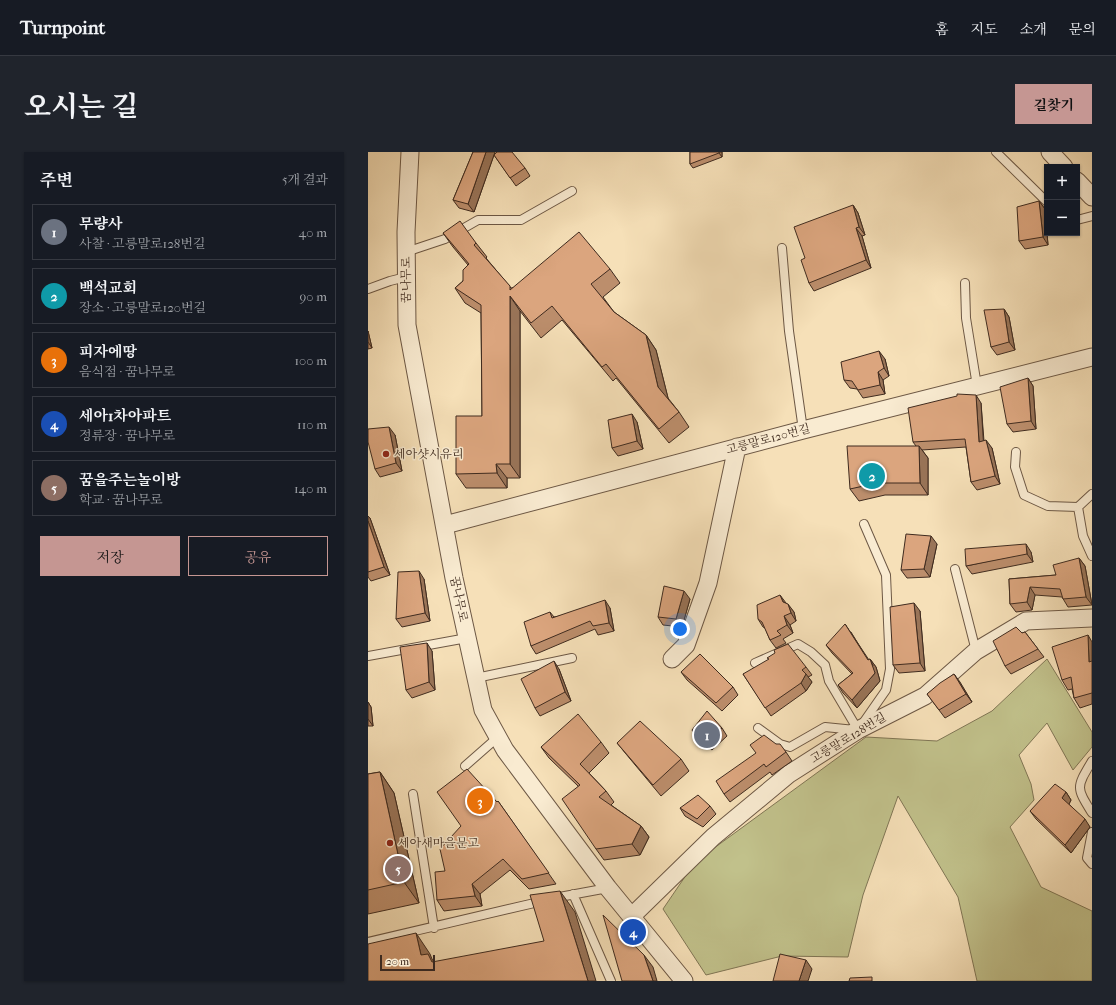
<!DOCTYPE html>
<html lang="ko">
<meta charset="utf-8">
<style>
body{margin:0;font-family:"IM FELL French Canon","Noto Serif KR",serif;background:#20242c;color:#f1f3f6}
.controls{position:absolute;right:12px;top:12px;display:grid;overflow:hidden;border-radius:0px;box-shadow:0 1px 3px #0004}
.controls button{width:36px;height:36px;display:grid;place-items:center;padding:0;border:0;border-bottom:1px solid #363941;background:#171b24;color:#f1f3f6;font:20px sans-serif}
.scale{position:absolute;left:12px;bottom:10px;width:55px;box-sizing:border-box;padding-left:4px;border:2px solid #3f2b1f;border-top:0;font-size:11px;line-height:14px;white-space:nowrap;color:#3f2b1f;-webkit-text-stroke:3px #f9ebd1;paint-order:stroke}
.you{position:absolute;left:312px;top:477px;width:14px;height:14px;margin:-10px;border:3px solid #fff;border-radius:50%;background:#1a73e8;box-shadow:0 0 0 6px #1a73e833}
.badge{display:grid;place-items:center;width:26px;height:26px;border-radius:50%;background:#c59692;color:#fff;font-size:13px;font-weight:700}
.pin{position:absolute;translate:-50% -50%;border:2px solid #fff;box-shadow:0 1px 4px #0006}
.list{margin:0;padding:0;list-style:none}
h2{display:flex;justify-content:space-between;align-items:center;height:52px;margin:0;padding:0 16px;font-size:17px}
h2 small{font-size:13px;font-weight:400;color:#9ea1a6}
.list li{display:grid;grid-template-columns:26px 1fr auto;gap:12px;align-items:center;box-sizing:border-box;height:56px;margin:0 8px 8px;padding:0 8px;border:1px solid #363941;border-radius:0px}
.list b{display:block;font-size:15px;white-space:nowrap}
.list p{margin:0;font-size:13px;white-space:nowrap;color:#9ea1a6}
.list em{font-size:13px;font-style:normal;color:#9ea1a6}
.actions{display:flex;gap:8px;padding:12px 16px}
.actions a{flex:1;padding:9px 0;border:1px solid #c59692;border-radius:0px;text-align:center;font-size:14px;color:#c59692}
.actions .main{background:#c59692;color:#111}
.map{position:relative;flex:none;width:724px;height:829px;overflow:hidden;border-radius:0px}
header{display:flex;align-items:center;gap:24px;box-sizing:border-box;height:56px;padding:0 20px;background:#171b24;border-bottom:1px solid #363941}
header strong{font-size:19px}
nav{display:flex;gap:22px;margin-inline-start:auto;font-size:14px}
.intro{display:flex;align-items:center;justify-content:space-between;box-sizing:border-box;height:96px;padding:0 24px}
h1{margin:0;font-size:28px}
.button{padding:10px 18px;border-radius:0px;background:#c59692;color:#111;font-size:14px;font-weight:700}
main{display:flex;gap:24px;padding:0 24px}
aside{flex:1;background:#171b24;border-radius:0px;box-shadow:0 1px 3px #0004}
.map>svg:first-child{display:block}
.green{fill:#c1c18b;stroke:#807655}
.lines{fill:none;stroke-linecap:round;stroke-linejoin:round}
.lane-casing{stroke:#6d5845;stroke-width:10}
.street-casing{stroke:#6d5845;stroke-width:19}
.lane{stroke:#f9ebd1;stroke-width:8}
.street{stroke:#f9ebd1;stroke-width:17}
.wall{fill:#bc8e6c;stroke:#3f2b1f}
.shaded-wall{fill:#997458;stroke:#3f2b1f}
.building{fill:#dba57e;stroke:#3f2b1f}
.poi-dot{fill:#8f2418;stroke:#f9ebd1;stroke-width:1.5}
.labels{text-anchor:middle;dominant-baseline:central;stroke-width:3;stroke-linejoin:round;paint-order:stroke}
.street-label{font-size:12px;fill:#3f2b1f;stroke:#f9ebd1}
.poi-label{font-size:12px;fill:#3f2b1f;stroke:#f9ebd1;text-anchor:start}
</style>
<header>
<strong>Turnpoint</strong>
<nav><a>홈</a><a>지도</a><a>소개</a><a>문의</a></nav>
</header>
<div class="intro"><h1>오시는 길</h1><a class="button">길찾기</a></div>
<main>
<aside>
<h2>주변<small>5개 결과</small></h2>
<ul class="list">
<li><span class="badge" style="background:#6b7280">1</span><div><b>무량사</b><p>사찰 · 고릉말로128번길</p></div><em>40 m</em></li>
<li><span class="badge" style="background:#0f9aa8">2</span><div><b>백석교회</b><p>장소 · 고릉말로120번길</p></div><em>90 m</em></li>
<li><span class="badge" style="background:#e8710a">3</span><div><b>피자에땅</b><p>음식점 · 꿈나무로</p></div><em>100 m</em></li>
<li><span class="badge" style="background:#1a4fb4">4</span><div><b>세아1차아파트</b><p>정류장 · 꿈나무로</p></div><em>110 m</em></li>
<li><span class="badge" style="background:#8d6e63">5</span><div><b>꿈을주는놀이방</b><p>학교 · 꿈나무로</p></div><em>140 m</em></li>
</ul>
<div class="actions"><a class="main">저장</a><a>공유</a></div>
</aside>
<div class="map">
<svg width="724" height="829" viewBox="0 0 724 829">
<rect width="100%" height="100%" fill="#f6e0b8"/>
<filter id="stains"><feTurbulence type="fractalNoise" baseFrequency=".005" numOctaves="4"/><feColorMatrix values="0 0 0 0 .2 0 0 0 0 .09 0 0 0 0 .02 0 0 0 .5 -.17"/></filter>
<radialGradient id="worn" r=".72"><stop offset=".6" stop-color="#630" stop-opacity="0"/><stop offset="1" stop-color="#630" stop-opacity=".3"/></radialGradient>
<path class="green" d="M679 507 724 580V595L705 618 679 571 651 603 663 632 666 648 642 675 673 735 724 759V829H609L590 745 530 644 495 743 480 805 414 804 338 823 295 757 327 710 498 585 569 589 624 559Z"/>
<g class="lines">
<defs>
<path id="lane" d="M628 0 679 50
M709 68 724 64
M414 96 421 179 435 278
M38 100 77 87 110 68H153L204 39
M597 131 598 166 609 234
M0 137 22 129 38 125
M648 300 647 315 656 343 680 354 710 355 715 384 724 404
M710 355 724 342
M587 417 608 499
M0 504 99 486
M387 511 430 492 443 500 457 513 461 529 490 578
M108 526 204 506
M495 571 518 538 522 517 518 423 496 372
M390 576 412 592 422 595 457 575 487 578
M724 609C708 636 708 635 724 661
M97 614 130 585
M45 642 66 776
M724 680 719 706 724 712
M205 742 243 829
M186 746 240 736
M0 790 175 749"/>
<path id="street" d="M42 0 38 80 39 173 86 426 115 558 137 598 240 736 316 829
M682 0 696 15
M709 29 724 45
M77 373 435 278 724 205
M304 507 318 493 340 431 369 295
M264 764 345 685 421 622 490 578 557 544 608 499 658 469 724 466"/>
</defs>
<use href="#lane" class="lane-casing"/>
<use href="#street" class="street-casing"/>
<use href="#lane" class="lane"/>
<use href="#street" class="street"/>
</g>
<path class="wall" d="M105 0H127L106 60 91 56 85 48Z
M322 0H354V5L325 16 322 12Z
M126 3 157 16 162 24 148 34Z
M671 49 677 57 680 93 657 97 651 89Z
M485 53 490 61 497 83 494 84 503 116 446 139 441 131 437 106Z
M75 81 108 91 119 105 118 106 143 136 242 117 252 131 235 145 246 160 278 183 288 198 300 246 311 260 321 275 301 291 248 226 245 229 194 168 173 186 152 159V326H139V336H98L88 322 114 264 113 161 97 151 87 136 95 129 100 113 85 95Z
M636 157 641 165 647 198 629 203 623 195Z
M0 179 4 196 0 197Z
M517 207 521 224 515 228 517 242 495 246 489 237 482 236 476 228Z
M660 226 665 234 668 277 645 280 639 272Z
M613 251 616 289 624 296 632 332 609 338 603 330 598 295 554 298 560 306V343H517L491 349 482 337 548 294 545 290Z
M269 270 275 297 250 304 244 296Z
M27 283 34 319 12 325 7 317Z
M0 364 2 366 22 423 3 429 0 425Z
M569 392 562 425 539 426 533 418Z
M663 400 665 410 604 422 598 414Z
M711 406 717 414 724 453 700 455 694 445 667 443 664 458 648 460 642 452 641 427 688 423Z
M56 427 62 469 34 475 28 467Z
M322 447 314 475 295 473 290 465Z
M418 451 426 460 428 469 422 473 425 481 415 487 418 491 408 496 402 488 397 476 395 475 390 467Z
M242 456 246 479 230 483 227 477 168 502 163 494 182 460 186 465Z
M552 459 557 519 531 521 525 513Z
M483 480 500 508 502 507 508 515 512 529 489 556 475 541 470 533 484 522 464 501 458 493Z
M657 480 676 505 643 522 637 514 654 481Z
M724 490V552L712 556 706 546 704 537 700 538 694 528Z
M64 499 67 538 44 546 38 538Z
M438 515 444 523 440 525 444 530 438 539 403 564 375 522Z
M191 517 203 549 172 564 167 556Z
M313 520 365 535 370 543 354 559 319 528Z
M586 522 604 550 577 566 559 542Z
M0 550 3 555 5 574H0Z
M354 576 359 584 344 598 329 586 324 578Z
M233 590 241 601 221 621 238 639 246 650 243 653 273 674 281 685 272 703 236 708 228 697 210 634 181 606 173 595Z
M249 591 313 607 321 619 293 644 258 602Z
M408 592 418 600 424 609 404 623 402 620 362 650 356 642Z
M12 620 26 641 51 751 0 762V622Z
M698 640 703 648 701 652 722 675 703 701 668 667 662 659Z
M130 649 188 732 161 737 142 718 112 742 114 754 76 759 69 748 77 719 129 650Z
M342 654 348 662 335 675 317 664 312 656Z"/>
<path class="shaded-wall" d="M118 0H127L106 60 100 52Z
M351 0H354V5L351 1Z
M671 49 677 57 680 93 675 85Z
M485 53 490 61 497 83 491 75Z
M488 76 494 84 503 116 498 108Z
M142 144 152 159V326L142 312Z
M636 157 641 165 647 198 641 190Z
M0 179 4 196 0 190Z
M278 183 288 198 301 250 290 235Z
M511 199 517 207 521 224 516 216Z
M510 220 515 228 517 242 512 233Z
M660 226 665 234 668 277 663 269Z
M608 243 613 251 616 299 611 290Z
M264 262 269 270 275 297 269 289Z
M21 275 27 283 34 319 28 311Z
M618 288 624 296 632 332 627 324Z
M551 294 560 306V343L552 331Z
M128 312 139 326V336L129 321Z
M0 364 2 366 22 423 16 415 0 369Z
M563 384 569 392 562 425 556 417Z
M658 392 663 400 665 410 659 402Z
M711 406 717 414 724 453 718 445Z
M51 419 56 427 62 469 57 461Z
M662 435 667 443 664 458 659 450Z
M316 439 322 447 314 475 308 467Z
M412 443 418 451 415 450Z
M237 448 242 456 246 479 241 471Z
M546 451 552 459 557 519 552 511Z
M420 452 426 460 428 469 423 461Z
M416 464 422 473 425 481 419 473Z
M477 472 505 514 502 507 508 515 512 529 489 556 484 548 507 521Z
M720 483 724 490V514L721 510Z
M59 491 64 499 67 538 61 530Z
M186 509 191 517 203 549 197 540Z
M438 522 444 530 438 539 433 531Z
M586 522 592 530 604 550 598 542Z
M0 550 3 555 5 574 0 567Z
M12 620 26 641 51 751 36 730Z
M698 640 703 648 700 654 694 646Z
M717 667 722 675 703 701 697 693Z
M273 674 281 685 272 703 264 692Z
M104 732 112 742 114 754 107 744Z
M192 739 207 760 228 829H220Z
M48 781 62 802 64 807 75 823 53 803Z
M276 803 285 815 289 829H285Z
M438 808 444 817 440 829H431Z"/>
<path class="building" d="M105 0H118L100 52 85 48Z
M129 0H144L157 16 142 26 126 3Z
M322 0H351V1L322 12Z
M671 49 675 85 651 89 649 55Z
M485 53 491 75 488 76 498 108 441 131 433 108 437 106 426 75Z
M92 69 108 91 106 93 142 134V138L211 80 242 117 223 132 246 160 278 183 290 235 311 260 291 277 238 212 234 215 184 154 163 171 142 144V312H128L129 321 88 322V264H114L113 153 87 136 95 129V118L101 112 75 81Z
M636 157 641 190 623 195 616 158Z
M511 199 516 216 510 220 512 233 490 238 484 229 476 228 473 210Z
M660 226 663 269 639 272 632 235Z
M589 242 608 243 611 290 618 288 627 324 603 330 597 287 545 290 540 256 589 244Z
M264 262 269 289 244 296 240 268Z
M21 275 28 311 7 317 0 290V277Z
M479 294H551L552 331H509L482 337Z
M0 369 16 415 0 420Z
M538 382 563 384 556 417 533 418Z
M658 392 659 402 598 414 597 397Z
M711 406 718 445 695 447 692 437 662 435 659 450 642 452 641 427 688 423 685 413Z
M51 419 57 461 28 467 30 420Z
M296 434 316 439 308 467 290 465Z
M412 443 415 450 420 452 423 461 416 464 419 473 409 479 413 483 402 488 394 470 390 467 389 453Z
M237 448 241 471 225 474 222 469 163 494 156 470 182 460 184 466Z
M546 451 552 511 525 513 522 455Z
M477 472 500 508 502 507 507 521 484 548 470 533 485 521 458 493Z
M648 475 654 481 657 480 670 497 637 514 625 489Z
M720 483 721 510 724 509V541L706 546 703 525 694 528 684 495Z
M59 491 61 530 38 538 32 495Z
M420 492 438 515 434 518 438 522 433 531 397 556 375 522 401 507 399 506 407 501 406 498Z
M332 502 365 535 348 551 313 520Z
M186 509 197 540 167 556 153 527Z
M586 522 598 542 571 558 559 542 572 531Z
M339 559 354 576 338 590 324 578Z
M210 562 233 590 212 612 238 639 231 645 273 674 264 692 228 697 194 647 212 633 173 595Z
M272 569 313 607 285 633 249 591Z
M396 583 408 592H412L418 600 398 615 396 612 356 642 348 629 388 601 382 593Z
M99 617 129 650 130 649 181 721 154 727 135 707 104 732 107 744 69 748 67 720 77 719 72 697 93 674 69 640Z
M12 620 36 730 0 738V622Z
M687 632 698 640 694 646 717 667 697 693 662 659Z
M330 643 342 654 329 667 312 656Z
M192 739 220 829H0V792L48 781 53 803 60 802 64 810 176 789 162 743Z
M235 763 276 803 285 829H254Z
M412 802 438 808 431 829H405Z
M504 825V829H481L482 826Z"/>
<g class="poi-dot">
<circle cx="18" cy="302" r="4"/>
<circle cx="22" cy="691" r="4"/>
</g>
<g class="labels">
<g class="street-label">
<text transform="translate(38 128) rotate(-90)">꿈나무로</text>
<text transform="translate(400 287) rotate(-15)">고릉말로120번길</text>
<text transform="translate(91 447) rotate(78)">꿈나무로</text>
<text transform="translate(480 586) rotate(-31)">고릉말로128번길</text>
</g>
<g class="poi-label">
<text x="26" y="302">세아샷시유리</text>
<text x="30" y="691">세아새마을문고</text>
</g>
</g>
<rect width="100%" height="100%" filter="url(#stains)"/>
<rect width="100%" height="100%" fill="url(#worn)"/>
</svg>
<div class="controls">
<button>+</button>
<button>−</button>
</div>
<div class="scale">20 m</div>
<div class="you"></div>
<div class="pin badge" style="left:339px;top:583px;background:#6b7280">1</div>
<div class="pin badge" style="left:504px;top:324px;background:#0f9aa8">2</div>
<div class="pin badge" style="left:112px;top:649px;background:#e8710a">3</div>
<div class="pin badge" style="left:265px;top:780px;background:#1a4fb4">4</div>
<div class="pin badge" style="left:30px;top:717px;background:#8d6e63">5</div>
</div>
</main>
